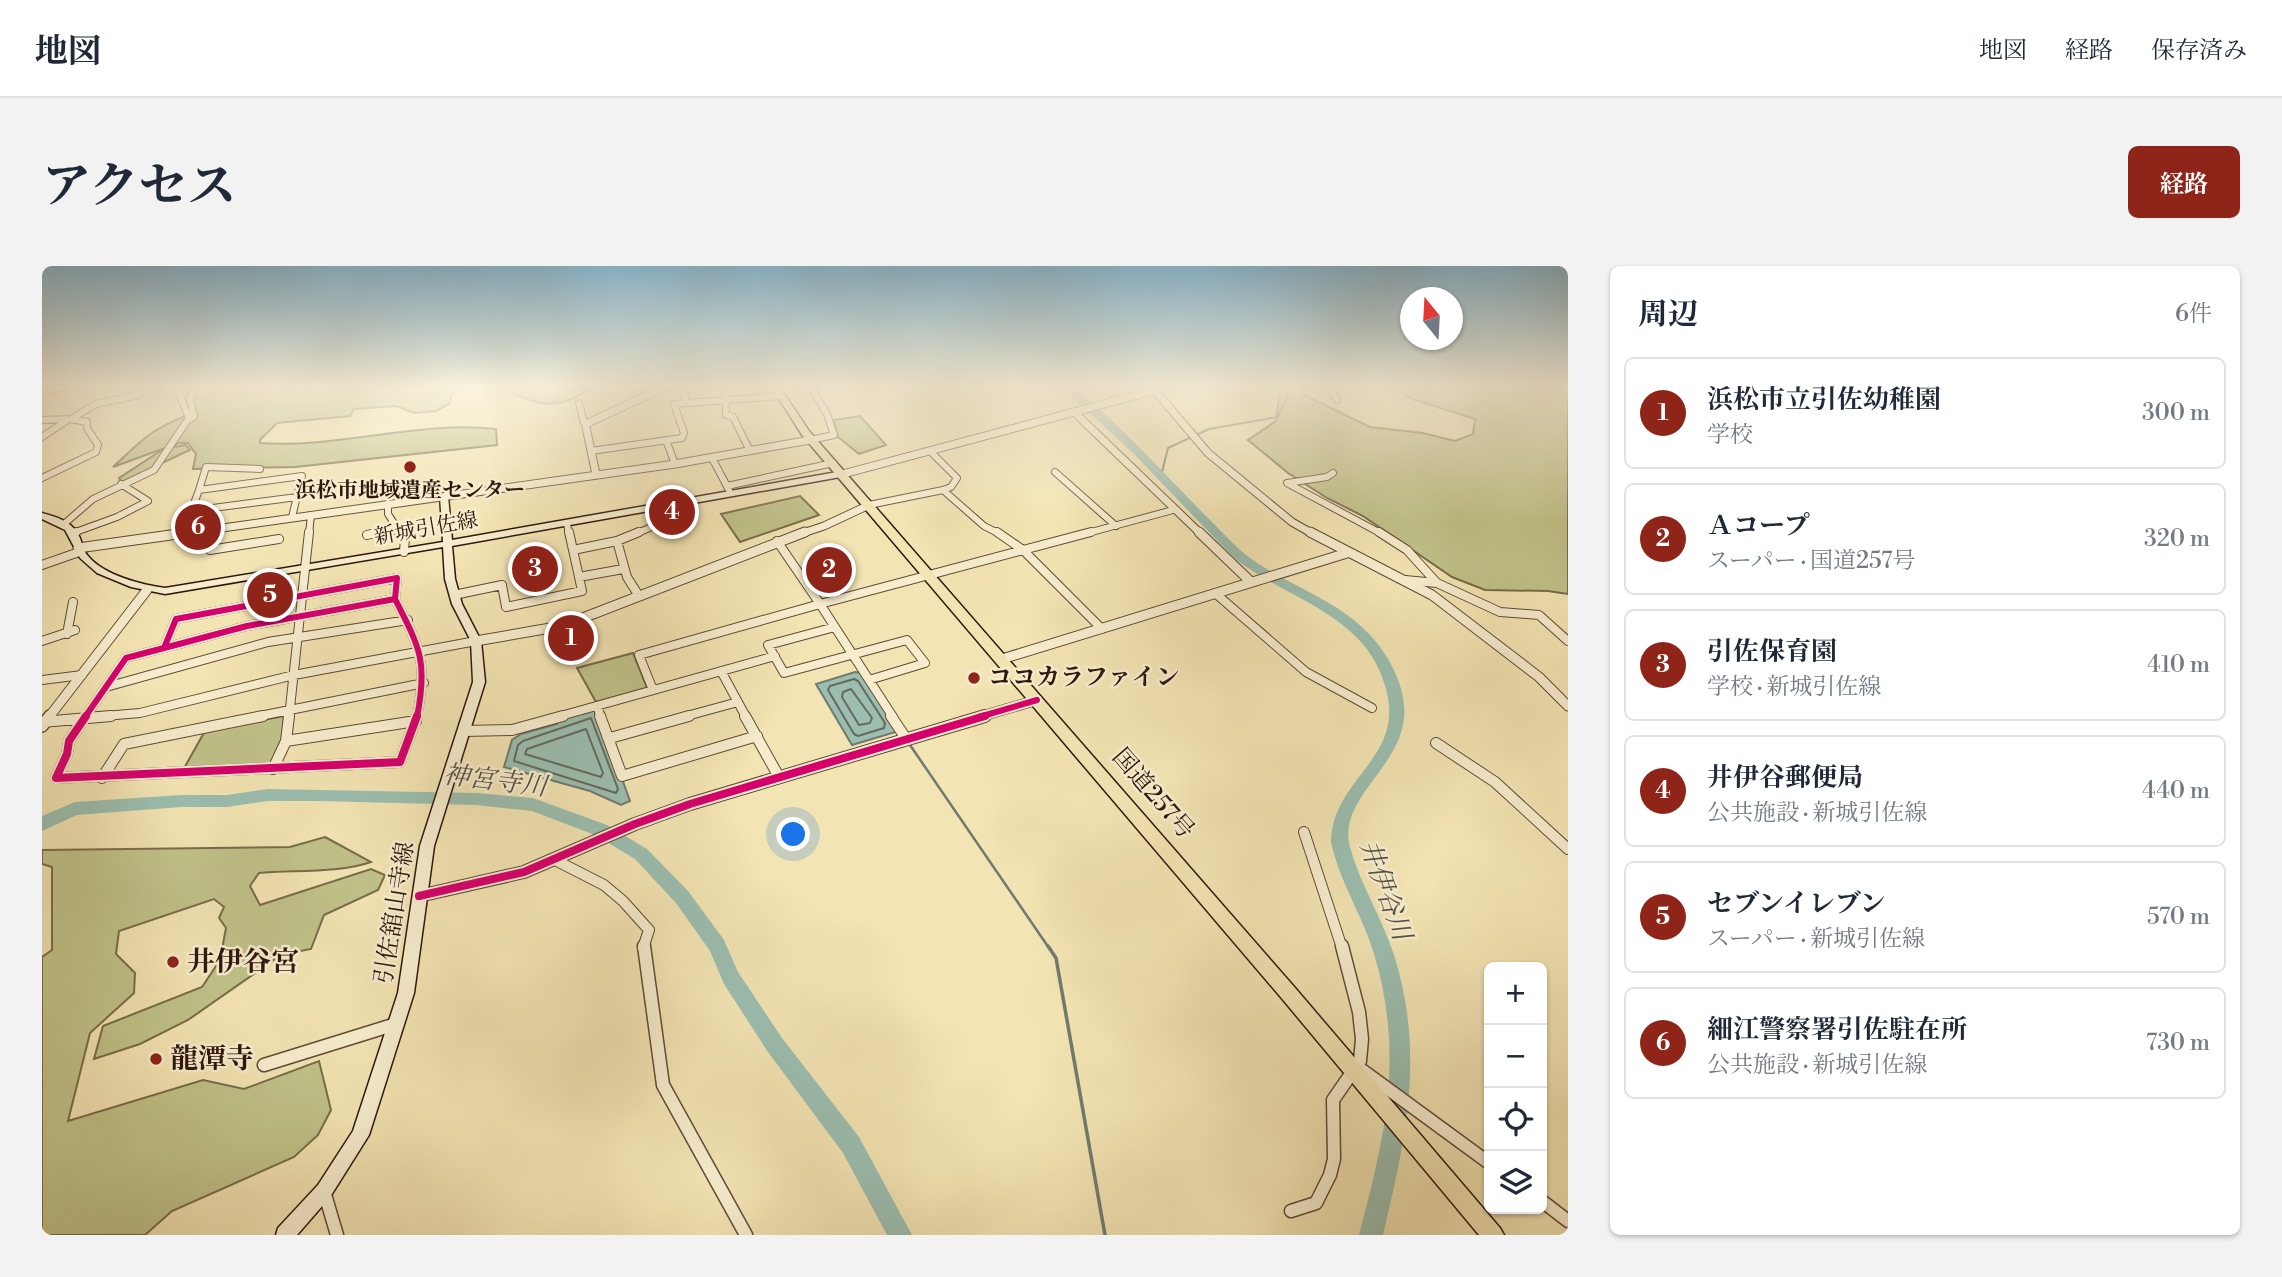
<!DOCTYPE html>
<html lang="ja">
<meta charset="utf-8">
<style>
body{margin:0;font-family:"Libre Bodoni","Noto Serif JP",serif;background:#f2f2f3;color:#1f2937}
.controls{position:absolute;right:21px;bottom:21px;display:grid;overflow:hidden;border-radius:10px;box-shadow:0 2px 5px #0004}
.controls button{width:63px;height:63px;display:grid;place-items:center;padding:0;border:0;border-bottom:2px solid #e0e1e3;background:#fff;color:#1f2937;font:35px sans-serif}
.compass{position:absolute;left:1358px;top:21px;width:63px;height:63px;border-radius:50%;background:#fff;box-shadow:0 2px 5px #0004;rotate:342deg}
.you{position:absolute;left:752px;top:569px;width:24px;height:24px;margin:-18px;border:5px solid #fff;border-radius:50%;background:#1a73e8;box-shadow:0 0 0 10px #1a73e833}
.badge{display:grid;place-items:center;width:46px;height:46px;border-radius:50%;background:#8f2418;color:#fff;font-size:23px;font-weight:700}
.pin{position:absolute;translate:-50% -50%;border:4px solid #fff;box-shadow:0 2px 7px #0006}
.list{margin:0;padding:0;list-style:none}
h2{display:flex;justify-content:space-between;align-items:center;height:91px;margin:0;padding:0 28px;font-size:30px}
h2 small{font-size:23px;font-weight:400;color:#747a83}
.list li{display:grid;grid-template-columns:46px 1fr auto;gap:21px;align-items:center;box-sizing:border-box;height:112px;margin:0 14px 14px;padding:0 14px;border:2px solid #e0e1e3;border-radius:10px}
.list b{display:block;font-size:26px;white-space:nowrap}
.list p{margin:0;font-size:23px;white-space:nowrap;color:#747a83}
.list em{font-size:23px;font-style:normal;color:#747a83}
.icon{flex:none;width:38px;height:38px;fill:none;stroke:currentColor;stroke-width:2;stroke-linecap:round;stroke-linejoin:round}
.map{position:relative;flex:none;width:1526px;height:969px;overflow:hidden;border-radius:10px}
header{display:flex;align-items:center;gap:42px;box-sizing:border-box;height:98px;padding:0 35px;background:#fff;border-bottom:2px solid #e0e1e3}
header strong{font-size:33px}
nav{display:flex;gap:38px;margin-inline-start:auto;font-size:24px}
.intro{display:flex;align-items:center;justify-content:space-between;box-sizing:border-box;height:168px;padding:0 42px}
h1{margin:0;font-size:49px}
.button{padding:18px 32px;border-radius:10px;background:#8f2418;color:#fff;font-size:24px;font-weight:700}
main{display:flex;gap:42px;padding:0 42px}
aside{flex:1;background:#fff;border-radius:10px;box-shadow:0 2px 5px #0004}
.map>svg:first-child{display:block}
.green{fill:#c0c289;stroke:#786c4b;stroke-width:2}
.water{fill:#9bbeb0;stroke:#707b6f;stroke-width:2}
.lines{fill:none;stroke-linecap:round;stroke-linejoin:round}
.shore{stroke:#656a5e;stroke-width:2}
.stream-far2{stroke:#707b6f;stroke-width:2}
.stream-far1{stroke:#707b6f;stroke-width:2.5}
.stream{stroke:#707b6f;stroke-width:3.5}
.river{fill:#9bbeb0;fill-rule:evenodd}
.minor-far3-casing{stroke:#604a36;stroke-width:8}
.minor-far2-casing{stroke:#604a36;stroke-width:10}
.minor-far1-casing{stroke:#604a36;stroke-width:12}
.minor-casing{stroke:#604a36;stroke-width:15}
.tertiary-far2-casing{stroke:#604a36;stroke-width:9}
.tertiary-far1-casing{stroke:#604a36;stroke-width:11}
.tertiary-casing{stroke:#604a36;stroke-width:14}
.secondary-casing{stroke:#2f170d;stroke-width:3}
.trunk-casing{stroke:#2f170d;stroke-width:3}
.minor-far3{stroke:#f7edce;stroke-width:6}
.minor-far2{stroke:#f7edce;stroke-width:8}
.minor-far1{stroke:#f7edce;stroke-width:10}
.minor{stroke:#f7edce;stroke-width:12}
.tertiary-far2{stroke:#f7edce;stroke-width:7}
.tertiary-far1{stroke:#f7edce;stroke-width:9}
.tertiary{stroke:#f7edce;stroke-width:11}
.secondary{fill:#f7edce;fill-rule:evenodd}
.trunk{fill:#f3e4b3;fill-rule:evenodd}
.cycleway-far1-casing{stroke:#f7edce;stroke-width:10}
.cycleway-casing{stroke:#f7edce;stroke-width:12}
.cycleway-far1{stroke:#d6006c;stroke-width:6}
.cycleway{stroke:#d6006c;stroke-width:8}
.poi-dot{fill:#8f2418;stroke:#f7edce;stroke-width:2.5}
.labels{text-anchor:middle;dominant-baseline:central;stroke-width:5;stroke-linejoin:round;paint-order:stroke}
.far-poi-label{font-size:21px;font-weight:bold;fill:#2f170d;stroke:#f7edce}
.far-street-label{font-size:21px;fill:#2f170d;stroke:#f7edce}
.poi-label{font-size:24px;font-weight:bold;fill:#2f170d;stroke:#f7edce;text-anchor:start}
.street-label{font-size:24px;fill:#2f170d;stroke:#f7edce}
.water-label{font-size:26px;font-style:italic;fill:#555146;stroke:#f7edce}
.near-poi-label{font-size:28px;font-weight:bold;fill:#2f170d;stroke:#f7edce;text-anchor:start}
</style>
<header>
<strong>地図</strong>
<nav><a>地図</a><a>経路</a><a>保存済み</a></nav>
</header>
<div class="intro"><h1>アクセス</h1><a class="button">経路</a></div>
<main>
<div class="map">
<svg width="1526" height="969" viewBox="0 0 1526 969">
<rect width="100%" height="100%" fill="#f3e4b3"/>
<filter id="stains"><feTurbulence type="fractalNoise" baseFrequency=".00286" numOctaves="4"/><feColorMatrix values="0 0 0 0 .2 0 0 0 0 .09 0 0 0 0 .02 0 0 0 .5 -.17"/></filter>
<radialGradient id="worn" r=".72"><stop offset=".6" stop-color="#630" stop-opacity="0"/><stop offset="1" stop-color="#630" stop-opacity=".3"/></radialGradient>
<path class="green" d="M154 120H416L412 121 407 138 394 145 372 147 354 140 312 143 308 150 235 157 218 174V177C296 183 376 154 454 163L455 179 253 201 151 203 154 188 146 177H137L125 182 144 179 148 184 80 216 77 212 123 182 71 201C103 171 109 163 151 147L149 128Z
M458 120H551C518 147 492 140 458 120Z
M1241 120H1260L1262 129 1328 161 1381 167 1413 175 1431 168 1433 153 1364 131 1362 120H1526V328L1506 325 1443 324 1410 311 1321 250 1285 232 1246 207 1206 174 1234 155 1238 124Z
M818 150 844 179 817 188 796 171 791 154Z
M758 230 777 249 698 276 679 248Z
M591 387 605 422 554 436 535 402Z
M242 450 240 476 228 499 141 504 163 465Z
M283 571 329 596C299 607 251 604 217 607L208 620 218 639 329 603 343 609 336 624 282 649 269 683 239 689 146 754 98 778 52 793 61 760 160 721 178 694 184 662 177 652 182 641 172 633 77 665 74 688 93 707 92 727 48 767 26 855 161 814 202 823 277 795 289 844 276 869 252 891 130 945 103 969H0V691L10 684V601L0 598V584L248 581Z"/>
<path class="water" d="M813 406 820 407 857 465 810 479 774 418Z
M552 443 556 446 588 535 579 539 548 525 462 501 470 474 479 468 515 458V454Z"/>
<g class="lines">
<path class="shore" d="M812 413 816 415 843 457 842 462 816 470 812 468 786 424 788 420Z
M809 423 830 452 828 457 817 459 800 431 801 426Z
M549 452 576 523 574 527 472 495 476 479 481 475Z
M544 463 561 507 559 511 483 488 485 483Z"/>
<path class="stream-far2" d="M1119 210 1126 182 1167 163 1236 151 1246 128 1244 120"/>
<path class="stream-far1" d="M868 479 1007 682"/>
<path class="stream" d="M1006 680 1014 692 1063 969"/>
<path class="river" d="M1019 120H1030C1077 158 1117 202 1159 245 1174 259 1188 276 1204 289 1243 319 1294 332 1328 369 1345 387 1360 414 1362 439 1368 498 1294 530 1308 581 1318 618 1340 652 1352 689 1383 787 1364 872 1341 969H1317C1343 870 1362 792 1333 691 1322 652 1297 615 1289 576 1290 517 1352 496 1347 439 1345 417 1334 393 1320 377 1286 339 1236 325 1196 295 1183 284 1171 270 1159 258 1137 235 1115 212 1093 189 1069 165 1042 144 1019 120Z
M226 523 434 527 491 532 565 559 605 583 646 625 682 674 696 706 740 772 817 871 870 969H845L801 887 726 786 682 718 668 685 634 637 593 593 553 569 490 545 434 539 276 535H226L185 541H139L35 549 0 565V550L33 536 139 529H185Z"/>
<defs>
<path id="minor-far3" d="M642 120 644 137
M683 120 684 149 691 151 708 185
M768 120 785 148 792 169 768 174
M1287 120 1295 134
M1521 120 1526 125
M0 125 30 120
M537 137 542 157 545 158
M148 153 152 150 148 133 153 120
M0 154 29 153 54 138 96 129 107 120
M0 171 24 155
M624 174 633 198
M549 185 640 172 642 167 632 138 738 130
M889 186 915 212 909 221 901 224 942 260 958 268
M670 192 687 224
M1013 206 1074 260
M1291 207 1285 211 1245 217 1340 268
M0 212 54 186 56 179 45 162V156L29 153
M685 220 791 197
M157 224 164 201 218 203
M346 238V248L355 262
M827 239 901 224
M148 245 255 231
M22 258 51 233 112 204 147 152 134 120
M525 258 527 268
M167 263V268
M31 267 75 251 106 235 79 218
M141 267 157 224 260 210 250 251
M267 268 269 249
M331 268 355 262 357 268
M593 268 612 260 640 255 633 239
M1042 268 1131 244"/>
<path id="minor-far2" d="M167 266 168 284 237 273
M356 266 363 271 362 286
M527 266 537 311 581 303
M955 266 981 284 1060 363
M1337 266 1365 284 1395 317
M31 267 34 266
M325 269 338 266
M575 275 585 311 597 330
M735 275 778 338 1049 266
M531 284 575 275 597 266
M0 299 37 286
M1363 314 1395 317 1458 346 1497 349 1526 375
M1173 327 1264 406 1330 442
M412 329 460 319 464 341 540 325 537 311
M353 333C378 382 386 396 375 451
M793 361 726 379 742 407 865 374 883 397 827 414
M25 368 31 336
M0 375 33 364
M122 382 134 353 355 312 353 333
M122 382 205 360 353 333
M679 405 704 451
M0 414 40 409
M64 421 226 376 366 354
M611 424 597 389 778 338 851 451
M555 440 559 451
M43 451 84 392 122 382
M50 451 98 447 252 409 434 375
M213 451 382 417
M247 451 267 266
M515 451 733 390
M641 451 696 436"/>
<path id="minor-far1" d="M44 450 27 475 25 488 14 512 358 496 375 450
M558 450 580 510 715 470
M703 450 737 511
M849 450 865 474
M0 456 69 450
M421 465 470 464 521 450
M568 472 647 450
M244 475 374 455
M1394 477 1453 516 1526 583
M231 503 244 475 247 450
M60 512 82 478 221 450
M1262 566 1300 682
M511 593 562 619 581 635 607 664 601 682"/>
<path id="minor" d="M602 680 621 819 704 969
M222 799 354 758
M1320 804 1447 897
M282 925 295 969
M1500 935 1526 955
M1249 945 1274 937 1288 909 1292 893 1291 834 1318 795 1320 773 1317 746 1300 680"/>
<path id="tertiary-far2" d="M1109 120 1166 187 1250 256 1271 268
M1032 146 1159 268
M554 208 544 161 546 157 625 120
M801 208 1129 120
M138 268 633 198 768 174
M758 268 782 260 827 239"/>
<path id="tertiary-far1" d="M1157 266 1209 316
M1268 266 1390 329 1497 411 1526 440
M36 282 150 266
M434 375 520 360 763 266
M960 393 1305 287
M7 451 105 324
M937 451 995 434"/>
<path id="tertiary" d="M0 460 8 450
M377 630 482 606 593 558 648 538 943 450"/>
<path id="secondary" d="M801 205 804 206V210L410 280 413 313 420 338 439 375 443 416 392 580 372 727 327 869 288 931 255 969H234L236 962 276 919 311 865 356 727 378 580 431 416 429 375 410 338 403 313 401 281 123 328 89 321 55 307 38 292 23 264 0 253V247C14 251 30 255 37 270 40 276 41 285 46 290 61 309 100 319 123 322L401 276 398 230 402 227 406 230 410 274Z"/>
<path id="trunk" d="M729 120H737L767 165 1254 723 1458 962 1462 969H1437L1242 735 760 169Z"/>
</defs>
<use href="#minor-far3" class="minor-far3-casing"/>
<use href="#minor-far2" class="minor-far2-casing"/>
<use href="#minor-far1" class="minor-far1-casing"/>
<use href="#minor" class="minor-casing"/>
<use href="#tertiary-far2" class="tertiary-far2-casing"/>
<use href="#tertiary-far1" class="tertiary-far1-casing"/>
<use href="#tertiary" class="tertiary-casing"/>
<use href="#secondary" class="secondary-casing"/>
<use href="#trunk" class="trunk-casing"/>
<use href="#minor-far3" class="minor-far3"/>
<use href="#minor-far2" class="minor-far2"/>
<use href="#minor-far1" class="minor-far1"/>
<use href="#minor" class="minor"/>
<use href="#tertiary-far2" class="tertiary-far2"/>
<use href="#tertiary-far1" class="tertiary-far1"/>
<use href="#tertiary" class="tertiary"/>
<use href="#secondary" class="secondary"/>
<use href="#trunk" class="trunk"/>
<defs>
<path id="cycleway-far1" d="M353 333C378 382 386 396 375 451
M122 382 134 353 355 312 353 333
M122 382 205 360 353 333
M43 451 84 392 122 382
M937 451 995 434"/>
<path id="cycleway" d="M44 450 27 475 25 488 14 512 358 496 375 450
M377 630 482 606 593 558 648 538 943 450"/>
</defs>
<use href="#cycleway-far1" class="cycleway-far1-casing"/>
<use href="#cycleway" class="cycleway-casing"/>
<use href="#cycleway-far1" class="cycleway-far1"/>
<use href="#cycleway" class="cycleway"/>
</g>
<linearGradient id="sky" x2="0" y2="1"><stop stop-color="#89b8d2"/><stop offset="0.47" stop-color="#faf3dd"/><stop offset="1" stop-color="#faf3dd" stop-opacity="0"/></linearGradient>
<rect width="1526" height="256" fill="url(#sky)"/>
<g class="poi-dot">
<circle cx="368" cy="201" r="7"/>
<circle cx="932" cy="412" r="7"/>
<circle cx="131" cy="696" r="7"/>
<circle cx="114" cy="793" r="7"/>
</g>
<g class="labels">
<g class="far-poi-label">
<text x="368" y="225">浜松市地域遺産センター</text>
</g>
<g class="far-street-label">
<text transform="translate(384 263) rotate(-10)">新城引佐線</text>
</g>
<g class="poi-label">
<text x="946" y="412">ココカラファイン</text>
</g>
<g class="street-label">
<text transform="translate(1111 528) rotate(49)">国道257号</text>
<text transform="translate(353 647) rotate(-81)">引佐舘山寺線</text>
</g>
<g class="water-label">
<text transform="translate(453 515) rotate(7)">神宮寺川</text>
<text transform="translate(1343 624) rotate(70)">井伊谷川</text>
</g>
<g class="near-poi-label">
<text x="145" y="696">井伊谷宮</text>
<text x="128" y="793">龍潭寺</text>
</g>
</g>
<rect width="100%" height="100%" filter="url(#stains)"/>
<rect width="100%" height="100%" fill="url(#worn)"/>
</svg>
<div class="controls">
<button>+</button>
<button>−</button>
<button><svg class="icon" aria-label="locate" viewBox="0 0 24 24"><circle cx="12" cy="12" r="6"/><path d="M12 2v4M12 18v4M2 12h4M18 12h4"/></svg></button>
<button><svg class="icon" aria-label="layers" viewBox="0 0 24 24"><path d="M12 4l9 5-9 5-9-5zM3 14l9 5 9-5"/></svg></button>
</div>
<svg class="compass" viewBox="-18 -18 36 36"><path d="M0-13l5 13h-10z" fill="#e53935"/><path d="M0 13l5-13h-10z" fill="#747a83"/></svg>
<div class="you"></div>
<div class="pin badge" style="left:529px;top:372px">1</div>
<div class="pin badge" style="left:787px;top:304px">2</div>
<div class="pin badge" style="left:493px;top:303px">3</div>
<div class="pin badge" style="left:630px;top:246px">4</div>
<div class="pin badge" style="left:228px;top:329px">5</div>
<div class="pin badge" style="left:156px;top:261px">6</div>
</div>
<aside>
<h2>周辺<small>6件</small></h2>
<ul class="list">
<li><span class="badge">1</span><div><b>浜松市立引佐幼稚園</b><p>学校</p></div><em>300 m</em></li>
<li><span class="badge">2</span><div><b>Ａコープ</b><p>スーパー · 国道257号</p></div><em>320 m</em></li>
<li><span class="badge">3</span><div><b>引佐保育園</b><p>学校 · 新城引佐線</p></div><em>410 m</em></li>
<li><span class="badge">4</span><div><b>井伊谷郵便局</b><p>公共施設 · 新城引佐線</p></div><em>440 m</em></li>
<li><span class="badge">5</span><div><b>セブンイレブン</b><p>スーパー · 新城引佐線</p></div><em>570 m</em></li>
<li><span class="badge">6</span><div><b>細江警察署引佐駐在所</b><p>公共施設 · 新城引佐線</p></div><em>730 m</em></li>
</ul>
</aside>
</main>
